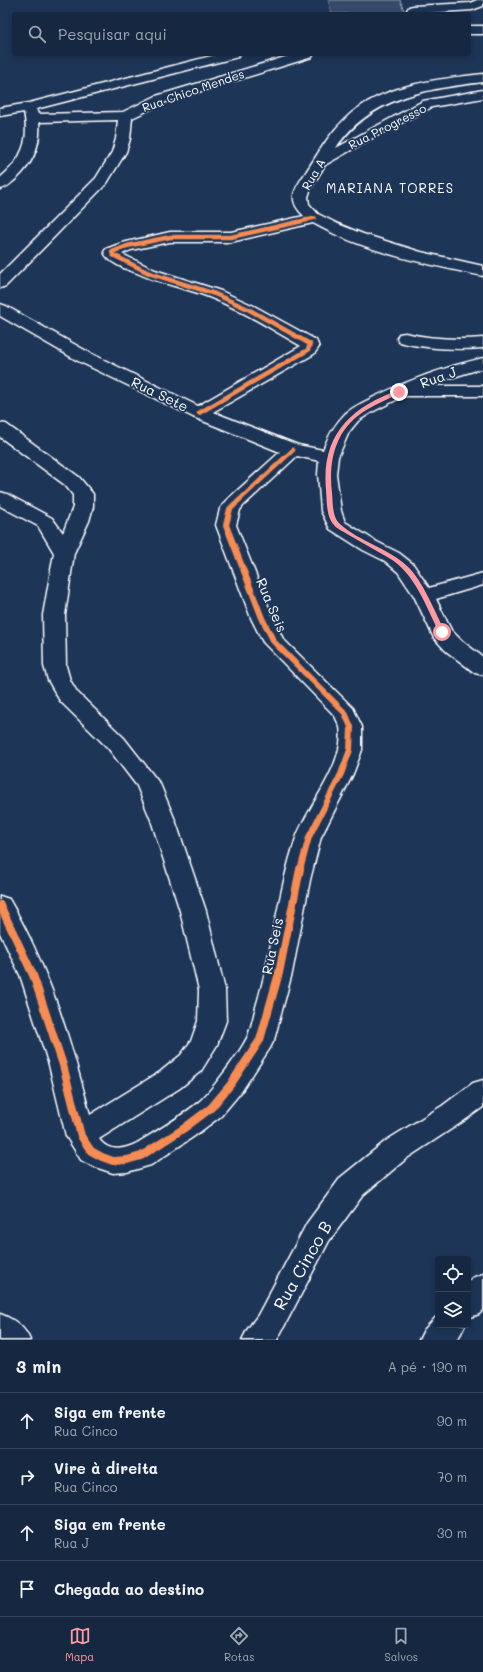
<!DOCTYPE html>
<html lang="pt">
<meta charset="utf-8">
<style>
body{margin:0;font-family:Mali,sans-serif;background:#23344c;color:#f1f3f6}
.controls{position:absolute;right:12px;bottom:12px;display:grid;overflow:hidden;border-radius:4px;box-shadow:0 2px 6px #0003}
.controls button{width:36px;height:36px;display:grid;place-items:center;padding:0;border:0;border-bottom:1px solid #35445a;background:#162841;color:#f1f3f6;font:20px sans-serif}
.stop{position:absolute;width:12px;height:12px;margin:-9px;border:3px solid #ff9aa2;border-radius:50%;background:#fff}
.stop.end{background:#ff9aa2;border-color:#fff;box-shadow:0 1px 4px #0008}
.list{margin:0;padding:0;list-style:none}
h2{display:flex;justify-content:space-between;align-items:center;height:52px;margin:0;padding:0 16px;font-size:17px}
h2 small{font-size:13px;font-weight:400;color:#9ea6b1}
.list li{display:grid;grid-template-columns:26px 1fr auto;gap:12px;align-items:center;box-sizing:border-box;height:56px;padding:0 16px;border-top:1px solid #35445a}
.list b{display:block;font-size:15px;white-space:nowrap}
.list p{margin:0;font-size:13px;white-space:nowrap;color:#9ea6b1}
.list em{font-size:13px;font-style:normal;color:#9ea6b1}
.icon{flex:none;width:22px;height:22px;fill:none;stroke:currentColor;stroke-width:2;stroke-linecap:round;stroke-linejoin:round}
.map{position:relative;flex:none;width:483px;height:1340px;overflow:hidden}
.search{position:absolute;background:#162841;box-shadow:0 2px 6px #0003;left:12px;right:12px;top:12px;height:44px;display:flex;align-items:center;gap:10px;box-sizing:border-box;padding:0 14px;border-radius:4px;color:#9ea6b1;font-size:15px}
.sheet{height:276px;background:#162841}
nav{display:flex;justify-content:space-around;align-items:center;box-sizing:border-box;height:56px;border-top:1px solid #35445a;background:#162841;font-size:11px;color:#9ea6b1}
nav a{display:grid;justify-items:center;gap:2px}
nav .on{color:#ff9aa2}
.map>svg:first-child{display:block}
.green{fill:#364b69;stroke:#9aa5b4}
.lines{fill:none;stroke-linecap:round;stroke-linejoin:round}
.minor-casing{stroke:#fff;stroke-width:3}
.minor{fill:#1d3557;fill-rule:evenodd}
.cycleway-far3-casing{stroke:#1d3557;stroke-width:5}
.cycleway-far2-casing{stroke:#1d3557;stroke-width:6}
.cycleway-far1-casing{stroke:#1d3557;stroke-width:8}
.cycleway-casing{stroke:#1d3557;stroke-width:10}
.cycleway-far3{stroke:#f68b52;stroke-width:3.5}
.cycleway-far2{stroke:#f68b52;stroke-width:4.5}
.cycleway-far1{stroke:#f68b52;stroke-width:6}
.cycleway{stroke:#f68b52;stroke-width:8}
.route{fill:#ff9aa2}
.labels{text-anchor:middle;dominant-baseline:central;stroke-width:3.5;stroke-linejoin:round;paint-order:stroke}
.far-street-label{font-size:12px;fill:#fff;stroke:#1d3557}
.far-neighbourhood-label{font-size:13px;letter-spacing:1px;fill:#fff;stroke:#1d3557}
.street-label{font-size:14px;fill:#fff;stroke:#1d3557}
.near-street-label{font-size:17px;fill:#fff;stroke:#1d3557}
</style>
<div class="map">
<svg width="483" height="1340" viewBox="0 0 483 1340">
<rect width="100%" height="100%" fill="#1d3557"/>
<filter id="ink" filterUnits="userSpaceOnUse"><feTurbulence type="fractalNoise" baseFrequency=".025" numOctaves="2"/><feDisplacementMap in="SourceGraphic" scale="8" xChannelSelector="R" yChannelSelector="G"/><feConvolveMatrix kernelMatrix="1 2 1 2 8 2 1 2 1" color-interpolation-filters="sRGB"/></filter>
<g filter="url(#ink)">
<path class="green" d="M328 0H400L405 13 332 14Z"/>
<g class="lines">
<defs>
<path id="minor" d="M477 0H483V6L472 10 413 14 409 13 407 10 409 7 413 6 470 3Z
M469 26H483V34H469Z
M219 54H240L238 57 36 109 38 114 123 112 156 96 295 54H314L312 57 166 102 132 118 130 139 126 152 107 183 6 286 0 288V274L96 178 112 152 116 139 118 120 39 122C41 144 33 164 16 179 11 183 7 188 0 189V178C22 160 30 141 24 112L0 116V108L29 103Z
M483 74V82C426 89 370 97 336 148L423 101 483 90V98L432 107 367 141 325 165 311 188 308 197 309 204 318 214 338 224 363 234 421 252 483 266V276C426 264 364 252 313 223L231 242H170L131 250 122 254 155 270 221 291 254 306 316 340 319 347 314 354 213 412 298 445 323 450C328 437 334 425 345 414 353 407 364 402 374 397 409 380 445 367 483 358V368L447 379 428 386H483V396H404L372 412 358 421 349 432 338 457 336 474 341 511 345 522 377 542 399 553 413 564 429 588 483 573V585L436 599 451 630 462 641 483 657V675L475 673 446 651 434 638 414 596 398 572 385 561 363 550 330 529 321 511 318 474 319 461 297 456 243 506 240 510 236 525 273 618 283 639 353 708 362 727V750L353 774 321 837 310 880 292 973 274 1040 270 1048 241 1092 221 1116 193 1137 151 1165 127 1172 113 1173 92 1166 81 1160 66 1136 49 1065 20 975 0 933V896L9 899C48 965 71 1041 90 1115L160 1072 181 1055 191 1041 198 1021 199 990 180 911 151 820 137 786 108 748 60 701 48 680 44 666 43 615 54 553 38 526 0 506V492L7 494 52 518 63 533 73 507V495L65 485 0 437V423L6 424 79 477 93 494V507L89 521 74 553 65 615 66 666 70 680 77 692 124 738 160 784 175 820 206 911 225 990 226 1021 217 1045 201 1071 180 1088 99 1139C110 1155 130 1148 142 1140 162 1128 182 1116 200 1101 213 1089 239 1054 247 1038 252 1027 254 1012 258 1000 273 947 278 891 296 838 308 805 346 764 340 727 339 724 336 719 335 716L263 642 251 618 216 525 220 509 229 498 280 452 193 417 78 361 0 316V304L6 306 90 353 198 406 301 346C271 329 242 310 209 297 186 288 160 284 137 273 126 269 108 263 104 252L106 249 122 243 170 232H231L304 216C286 199 295 189 306 172 318 154 328 135 344 120 378 85 437 79 483 74Z
M405 333C431 339 456 340 483 338V348C454 350 427 349 399 342L397 338 399 334Z
M483 1080V1107L462 1122 407 1158 363 1195 329 1241 277 1340H242L247 1330 258 1315 307 1223 341 1177 387 1140 442 1106 473 1083Z
M483 1274V1310L479 1314 468 1318V1282L472 1278Z
M0 1314C14 1319 24 1326 30 1340H0Z
M438 1315V1325H465L460 1335 456 1340H419L424 1330Z"/>
</defs>
<use href="#minor" class="minor-casing"/>
<use href="#minor" class="minor"/>
<defs>
<path id="cycleway-far3" d="M302 221 315 218"/>
<path id="cycleway-far2" d="M199 413 308 350 310 344 248 309 215 294 149 273 113 255 112 252 127 246 170 237H231L307 220
M234 505 293 450"/>
<path id="cycleway-far1" d="M235 504 230 509 226 525 262 618 274 642 345 713 351 727 350 750 341 774 309 837 300 870"/>
<path id="cycleway" d="M0 905 33 975 63 1065 81 1136 91 1151 102 1157 113 1161 127 1160 141 1156 183 1129 211 1108 231 1084 260 1040 279 973 300 869"/>
</defs>
<use href="#cycleway-far3" class="cycleway-far3-casing"/>
<use href="#cycleway-far2" class="cycleway-far2-casing"/>
<use href="#cycleway-far1" class="cycleway-far1-casing"/>
<use href="#cycleway" class="cycleway-casing"/>
<use href="#cycleway-far3" class="cycleway-far3"/>
<use href="#cycleway-far2" class="cycleway-far2"/>
<use href="#cycleway-far1" class="cycleway-far1"/>
<use href="#cycleway" class="cycleway"/>
</g>
</g>
<path class="route" d="M399 390 402 392 401 393C390 398 378 403 368 409 336 427 328 459 332 493 333 503 332 517 340 524 360 542 388 548 407 566 422 579 436 614 445 632L442 634 439 632C426 607 415 573 389 558 375 550 361 542 347 534 343 531 337 529 334 525 326 516 327 502 326 490 321 436 350 407 399 390Z"/>
<g class="labels">
<g class="far-street-label">
<text transform="translate(193 90) rotate(-19)">Rua Chico Mendes</text>
<text transform="translate(387 126) rotate(-27)">Rua Progresso</text>
<text transform="translate(313 174) rotate(-60)">Rua A</text>
</g>
<g class="far-neighbourhood-label">
<text x="390" y="187">MARIANA TORRES</text>
</g>
<g class="street-label">
<text transform="translate(438 377) rotate(-20)">Rua J</text>
<text transform="translate(160 394) rotate(26)">Rua Sete</text>
<text transform="translate(272 605) rotate(67)">Rua Seis</text>
<text transform="translate(272 946) rotate(-78)">Rua Seis</text>
</g>
<g class="near-street-label">
<text transform="translate(302 1265) rotate(-60)">Rua Cinco B</text>
</g>
</g>
</svg>
<div class="controls">
<button><svg class="icon" aria-label="locate" viewBox="0 0 24 24"><circle cx="12" cy="12" r="6"/><path d="M12 2v4M12 18v4M2 12h4M18 12h4"/></svg></button>
<button><svg class="icon" aria-label="layers" viewBox="0 0 24 24"><path d="M12 4l9 5-9 5-9-5zM3 14l9 5 9-5"/></svg></button>
</div>
<div class="stop" style="left:442px;top:632px"></div>
<div class="stop end" style="left:399px;top:392px"></div>
<div class="search"><svg class="icon" aria-label="search" viewBox="0 0 24 24"><circle cx="10" cy="10" r="6"/><path d="M15 15l6 6"/></svg>Pesquisar aqui</div>
</div>
<section class="sheet">
<h2>3 min<small>A pé · 190 m</small></h2>
<ul class="list">
<li><svg class="icon" aria-label="ahead" viewBox="0 0 24 24"><path d="M12 20V5M6 11l6-6 6 6"/></svg><div><b>Siga em frente</b><p>Rua Cinco</p></div><em>90 m</em></li>
<li><svg class="icon" aria-label="right" viewBox="0 0 24 24"><path d="M7 20v-9h11M14 6l5 5-5 5"/></svg><div><b>Vire à direita</b><p>Rua Cinco</p></div><em>70 m</em></li>
<li><svg class="icon" aria-label="ahead" viewBox="0 0 24 24"><path d="M12 20V5M6 11l6-6 6 6"/></svg><div><b>Siga em frente</b><p>Rua J</p></div><em>30 m</em></li>
<li><svg class="icon" aria-label="arrive" viewBox="0 0 24 24"><path d="M6 21V4h12l-3 4 3 4H6"/></svg><div><b>Chegada ao destino</b></div></li>
</ul>
</section>
<nav>
<a class="on"><svg class="icon" aria-label="map" viewBox="0 0 24 24"><path d="M3 6l6-2 6 2 6-2v14l-6 2-6-2-6 2zM9 4v14M15 6v14"/></svg>Mapa</a>
<a><svg class="icon" aria-label="directions" viewBox="0 0 24 24"><path d="M12 3l9 9-9 9-9-9zM9 14v-3h6M13 9l2 2-2 2"/></svg>Rotas</a>
<a><svg class="icon" aria-label="saved" viewBox="0 0 24 24"><path d="M7 4h10v16l-5-4-5 4z"/></svg>Salvos</a>
</nav>
